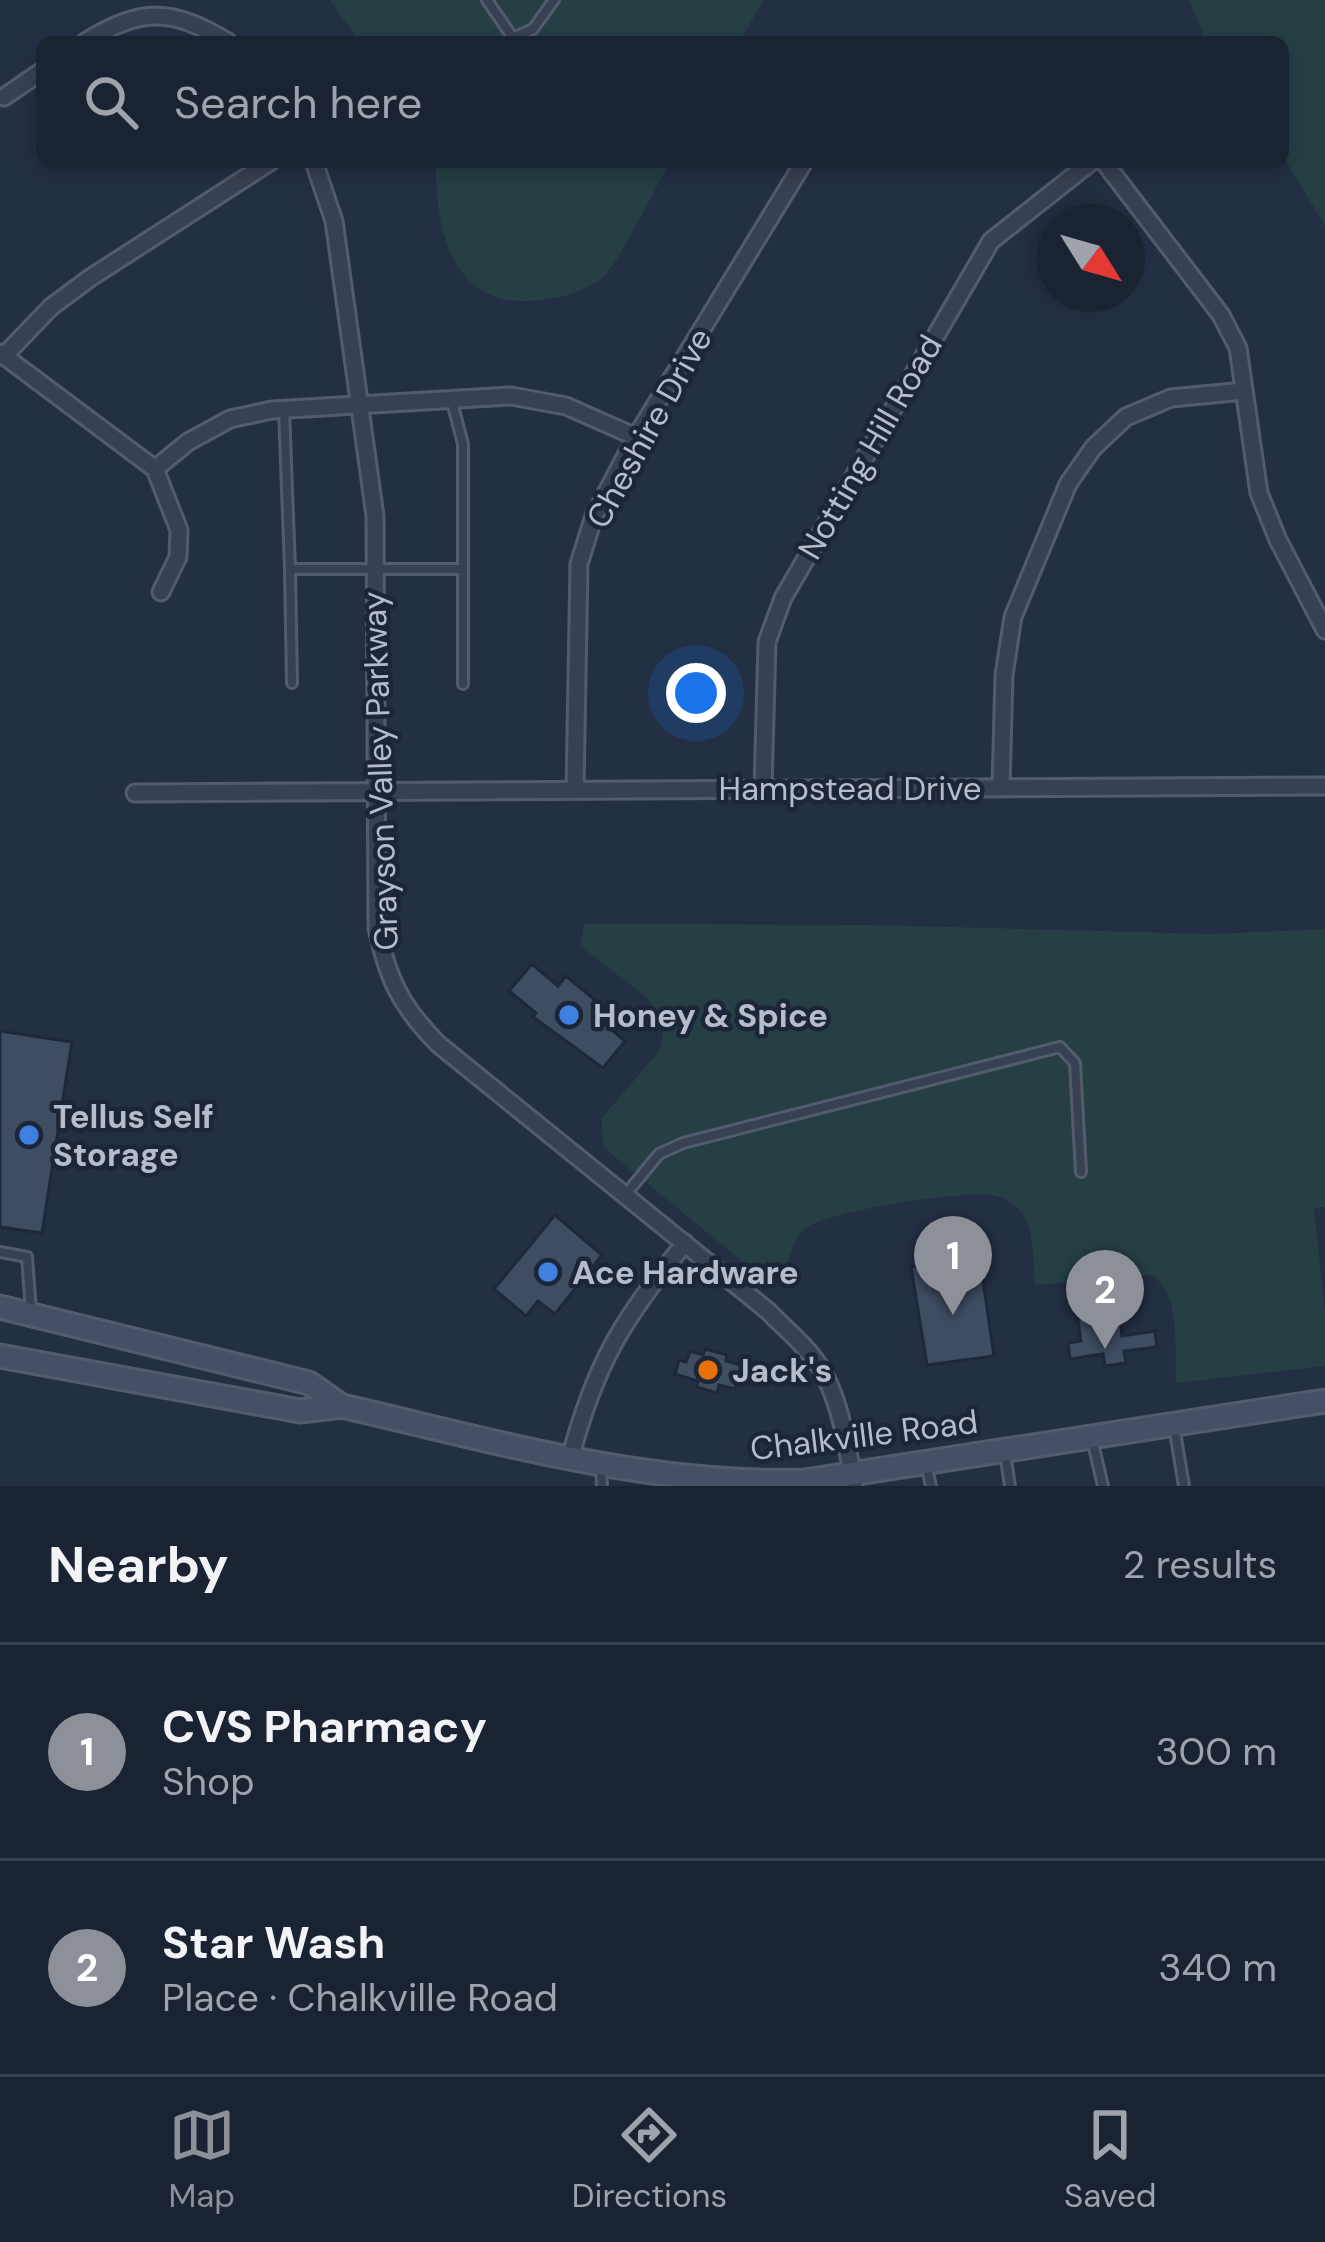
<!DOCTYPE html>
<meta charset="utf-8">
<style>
body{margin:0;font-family:"DM Sans",sans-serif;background:#232b3a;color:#f1f3f6}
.compass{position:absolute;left:1037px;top:204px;width:108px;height:108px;border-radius:50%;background:#1a2332;box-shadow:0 6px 18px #0003;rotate:127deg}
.you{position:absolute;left:696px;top:693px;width:42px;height:42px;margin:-30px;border:9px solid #fff;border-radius:50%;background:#1a73e8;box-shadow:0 0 0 18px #1a73e833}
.badge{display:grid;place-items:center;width:78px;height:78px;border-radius:50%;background:#8c9099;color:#fff;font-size:39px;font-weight:700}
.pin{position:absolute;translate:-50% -99px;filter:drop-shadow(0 3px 6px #0008)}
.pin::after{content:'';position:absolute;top:63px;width:42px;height:36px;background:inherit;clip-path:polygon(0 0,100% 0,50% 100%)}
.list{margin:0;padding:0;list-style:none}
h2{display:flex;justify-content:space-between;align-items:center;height:156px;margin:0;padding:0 48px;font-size:51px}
h2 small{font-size:39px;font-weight:400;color:#9fa4ac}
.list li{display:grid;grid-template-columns:78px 1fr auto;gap:36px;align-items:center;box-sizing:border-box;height:216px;padding:0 48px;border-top:3px solid #38404d}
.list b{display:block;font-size:45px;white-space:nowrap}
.list p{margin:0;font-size:39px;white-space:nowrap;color:#9fa4ac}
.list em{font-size:39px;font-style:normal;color:#9fa4ac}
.icon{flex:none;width:66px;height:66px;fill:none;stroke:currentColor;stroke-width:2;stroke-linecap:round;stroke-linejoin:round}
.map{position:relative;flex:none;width:1325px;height:1486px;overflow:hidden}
.search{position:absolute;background:#1a2332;box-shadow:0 6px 18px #0003;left:36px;right:36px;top:36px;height:132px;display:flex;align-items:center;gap:30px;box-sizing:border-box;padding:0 42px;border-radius:18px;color:#9fa4ac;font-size:45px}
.sheet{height:588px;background:#1a2332}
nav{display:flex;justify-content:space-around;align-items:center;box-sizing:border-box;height:168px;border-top:3px solid #38404d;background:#1a2332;font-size:33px;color:#9fa4ac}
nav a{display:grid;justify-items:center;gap:6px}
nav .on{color:#8c9099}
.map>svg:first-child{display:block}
.green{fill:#253f44}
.building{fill:#3f4d63;stroke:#1f283a;stroke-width:3}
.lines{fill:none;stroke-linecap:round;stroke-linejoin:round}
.lane-casing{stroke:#535c6d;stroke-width:14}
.street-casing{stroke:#535c6d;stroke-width:21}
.secondary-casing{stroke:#535c6d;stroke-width:27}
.lane{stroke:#384153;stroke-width:8}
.street{stroke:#384153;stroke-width:15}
.secondary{stroke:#455066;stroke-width:21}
.shop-dot{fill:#3f7fe0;stroke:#1d2638;stroke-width:4.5}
.food-dot{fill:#e8710a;stroke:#1d2638;stroke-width:4.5}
.labels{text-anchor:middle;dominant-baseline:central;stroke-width:9;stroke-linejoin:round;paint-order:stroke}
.street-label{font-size:33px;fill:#b5bdcd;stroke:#1d2638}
.poi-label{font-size:33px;font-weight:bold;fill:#b5bdcd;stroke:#1d2638;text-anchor:start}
</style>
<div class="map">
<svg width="1325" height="1486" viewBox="0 0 1325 1486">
<rect width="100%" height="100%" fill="#232f43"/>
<path class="green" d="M330 0H764L739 42H359Z
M1189 0H1325V226L1283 156V42H1206Z
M436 162H670C653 192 626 250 606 274 594 288 565 297 547 299 455 315 435 237 436 162Z
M584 924 875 925 1212 934 1325 929V1207L1314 1208 1325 1310V1366L1176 1383C1174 1350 1182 1296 1152 1275L1035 1285C1033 1263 1035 1231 1022 1213 1015 1204 1002 1196 991 1195 959 1191 836 1210 809 1226 793 1234 792 1258 783 1273L765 1280 604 1148 601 1119 659 1051 665 1023 647 998 580 946Z"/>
<path class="building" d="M532 964 558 986 566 976 607 1010 599 1019 625 1041 603 1068 533 1017 536 1013 509 991Z
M0 1031 72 1042 42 1233 0 1227Z
M555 1215 602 1255 555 1314 538 1301 526 1316 494 1289Z
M979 1255 990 1263 982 1274 994 1356 927 1365 911 1267 961 1259 971 1266Z
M1132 1297 1134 1311 1120 1313 1122 1336 1155 1331 1157 1347 1124 1351 1126 1363 1105 1366 1103 1354 1070 1359 1068 1343 1081 1341 1076 1307Z
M705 1349 727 1355 726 1361 741 1365 735 1389 719 1385 717 1393 697 1387 698 1381 675 1374 679 1360 686 1362 690 1351 703 1355Z"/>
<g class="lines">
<defs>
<path id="lane" d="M487 0 513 38
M513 38 533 29 554 0
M452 402 463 444V684
M284 409 290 569H463
M290 569 292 683
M626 1194 659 1154 683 1143 1060 1047 1075 1063 1081 1172
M0 1252 27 1257 31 1311
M1174 1426 1184 1486
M1092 1439 1103 1486
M1005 1453 1010 1486
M926 1464 931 1486
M601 1467 602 1486"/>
<path id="street" d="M85 42C142 7 172 8 228 42
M4 97 42 71
M314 162 334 221 375 516 377 928C388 980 401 1006 438 1044L768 1311C785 1329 806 1345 820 1367 840 1399 848 1449 854 1486
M1104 162 1221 315 1238 348 1259 493 1278 540 1325 630
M0 353 155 469 179 530 178 557 161 592
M4 356 51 307 90 278 270 162
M155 469 188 442 230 419 272 410 511 396 566 406 636 437
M1001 787 1004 675 1013 617 1068 484 1093 448 1126 417 1171 398 1244 391
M763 788 767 642 783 598 991 241 1091 162
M575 790 579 564 594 516 636 437 804 162
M135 793 1325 786
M570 1459C595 1364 623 1318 685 1243"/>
<path id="secondary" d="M0 1307 309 1383 342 1406
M0 1356 300 1411 342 1406C494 1441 647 1486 805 1481L1325 1401"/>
</defs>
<use href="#lane" class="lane-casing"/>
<use href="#street" class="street-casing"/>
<use href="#secondary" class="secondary-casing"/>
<use href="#lane" class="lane"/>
<use href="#street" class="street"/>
<use href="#secondary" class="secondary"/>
</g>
<g class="shop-dot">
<circle cx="569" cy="1015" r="12"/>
<circle cx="29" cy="1135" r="12"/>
<circle cx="548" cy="1272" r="12"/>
</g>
<circle class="food-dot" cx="708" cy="1370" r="12"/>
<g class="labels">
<g class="street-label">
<text transform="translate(649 428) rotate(-61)">Cheshire Drive</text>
<text transform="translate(870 447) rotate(-60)">Notting Hill Road</text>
<text transform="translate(380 771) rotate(-92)">Grayson Valley Parkway</text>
<text x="850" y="788">Hampstead Drive</text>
<text transform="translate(864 1435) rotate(-7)">Chalkville Road</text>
</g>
<g class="poi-label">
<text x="593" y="1015">Honey &amp; Spice</text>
<text x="53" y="1116">Tellus Self<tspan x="53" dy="38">Storage</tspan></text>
<text x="572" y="1272">Ace Hardware</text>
<text x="732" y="1370">Jack's</text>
</g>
</g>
</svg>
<svg class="compass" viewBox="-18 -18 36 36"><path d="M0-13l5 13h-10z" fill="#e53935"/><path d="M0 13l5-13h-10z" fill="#9fa4ac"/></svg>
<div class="you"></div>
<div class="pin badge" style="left:953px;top:1315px">1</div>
<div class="pin badge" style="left:1105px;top:1349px">2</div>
<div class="search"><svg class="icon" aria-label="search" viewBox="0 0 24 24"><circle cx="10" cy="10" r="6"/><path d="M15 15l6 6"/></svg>Search here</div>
</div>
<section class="sheet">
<h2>Nearby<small>2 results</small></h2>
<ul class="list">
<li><span class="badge">1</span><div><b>CVS Pharmacy</b><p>Shop</p></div><em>300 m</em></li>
<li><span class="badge">2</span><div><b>Star Wash</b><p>Place · Chalkville Road</p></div><em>340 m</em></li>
</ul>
</section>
<nav>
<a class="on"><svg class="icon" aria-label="map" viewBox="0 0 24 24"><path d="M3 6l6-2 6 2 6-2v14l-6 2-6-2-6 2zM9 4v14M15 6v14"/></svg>Map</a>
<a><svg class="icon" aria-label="directions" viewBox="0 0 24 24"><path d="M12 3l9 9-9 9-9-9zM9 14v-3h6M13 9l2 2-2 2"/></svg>Directions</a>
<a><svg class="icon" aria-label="saved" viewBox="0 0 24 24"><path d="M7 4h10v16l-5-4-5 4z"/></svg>Saved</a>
</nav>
